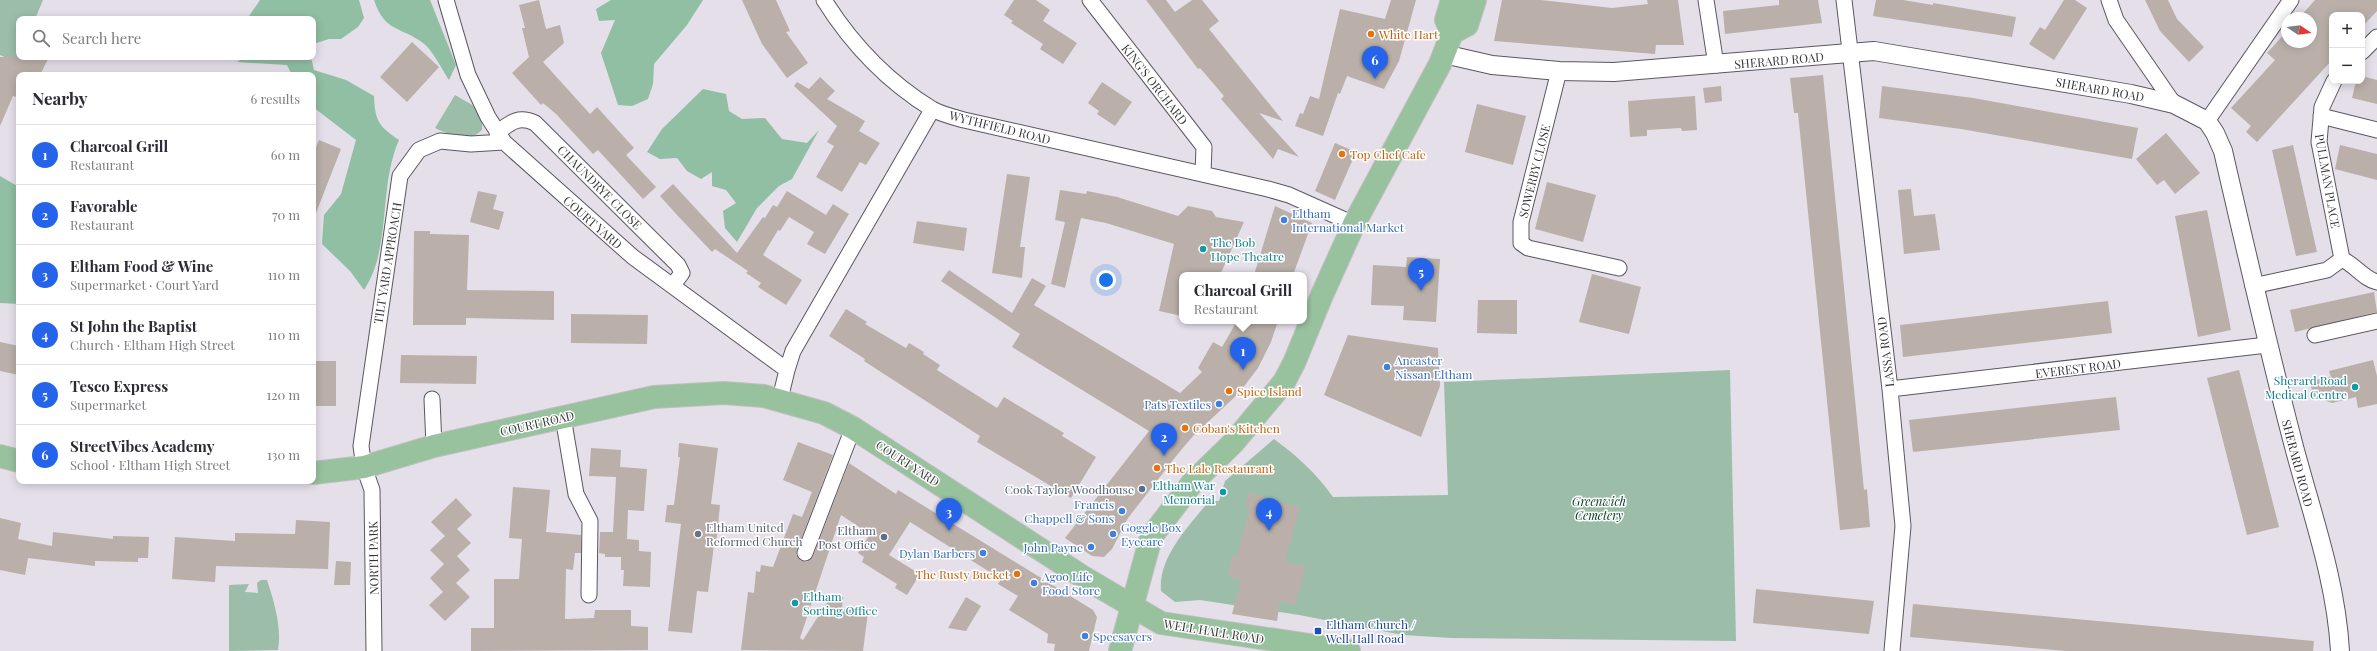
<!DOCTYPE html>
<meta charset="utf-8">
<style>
body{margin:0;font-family:"Playfair Display",serif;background:#f7f7f7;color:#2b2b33}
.controls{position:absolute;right:12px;top:12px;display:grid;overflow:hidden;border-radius:8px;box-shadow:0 2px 10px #0003}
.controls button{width:36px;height:36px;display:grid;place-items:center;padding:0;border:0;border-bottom:1px solid #e1e1e2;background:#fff;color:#2b2b33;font:20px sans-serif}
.compass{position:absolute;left:2281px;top:12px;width:36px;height:36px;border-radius:50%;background:#fff;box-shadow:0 2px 10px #0003;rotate:103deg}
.you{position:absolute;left:1106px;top:280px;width:14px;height:14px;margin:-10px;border:3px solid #fff;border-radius:50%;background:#1a73e8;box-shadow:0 0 0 6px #1a73e833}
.badge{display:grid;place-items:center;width:26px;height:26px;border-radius:50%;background:#2563eb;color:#fff;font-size:13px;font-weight:700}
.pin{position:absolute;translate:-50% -33px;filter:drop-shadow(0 1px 2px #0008)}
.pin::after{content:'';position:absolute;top:21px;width:14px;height:12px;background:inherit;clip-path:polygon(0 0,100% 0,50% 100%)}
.popup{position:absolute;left:1179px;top:272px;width:128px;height:52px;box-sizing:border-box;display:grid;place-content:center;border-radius:8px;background:#fff;filter:drop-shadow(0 1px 3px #0005);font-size:13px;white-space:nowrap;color:#7c7c81}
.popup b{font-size:15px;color:#2b2b33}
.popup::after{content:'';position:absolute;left:50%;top:100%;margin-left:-8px;border:8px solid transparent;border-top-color:#fff}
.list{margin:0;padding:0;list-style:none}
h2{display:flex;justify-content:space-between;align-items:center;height:52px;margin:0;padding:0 16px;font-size:17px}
h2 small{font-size:13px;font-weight:400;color:#7c7c81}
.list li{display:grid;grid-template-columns:26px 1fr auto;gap:12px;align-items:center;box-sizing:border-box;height:60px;padding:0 16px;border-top:1px solid #e1e1e2}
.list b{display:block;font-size:15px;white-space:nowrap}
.list p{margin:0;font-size:13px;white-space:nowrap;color:#7c7c81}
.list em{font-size:13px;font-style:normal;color:#7c7c81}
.icon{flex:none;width:22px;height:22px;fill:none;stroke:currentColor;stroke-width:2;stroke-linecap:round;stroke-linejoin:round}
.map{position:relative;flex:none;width:2377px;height:651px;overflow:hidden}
.search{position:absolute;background:#fff;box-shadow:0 2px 10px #0003;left:16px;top:16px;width:300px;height:44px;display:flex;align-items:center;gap:10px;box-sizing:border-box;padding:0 14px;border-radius:8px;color:#7c7c81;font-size:15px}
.panel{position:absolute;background:#fff;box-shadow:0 2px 10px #0003;left:16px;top:72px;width:300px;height:412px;border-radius:8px}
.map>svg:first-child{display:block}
.green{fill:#9cbea9}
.forest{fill:#91bfa3}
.building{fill:#bab0a9}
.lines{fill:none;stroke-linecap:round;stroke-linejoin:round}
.minor-casing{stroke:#5b5760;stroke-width:17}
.tertiary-casing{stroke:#5b5760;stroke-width:20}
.primary-casing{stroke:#bfbec0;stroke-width:24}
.minor{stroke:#fff;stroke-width:15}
.tertiary{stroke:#fff;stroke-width:18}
.primary{stroke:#98c29e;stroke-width:22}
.food-dot{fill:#e8710a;stroke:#fff;stroke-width:1.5}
.shop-dot{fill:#3f7fe0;stroke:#fff;stroke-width:1.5}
.culture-dot{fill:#0f9aa8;stroke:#fff;stroke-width:1.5}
.service-dot{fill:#5c6f8a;stroke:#fff;stroke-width:1.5}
.worship-dot{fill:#6b7280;stroke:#fff;stroke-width:1.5}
.transit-dot{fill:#1a4fb4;stroke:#fff;stroke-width:1.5}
.labels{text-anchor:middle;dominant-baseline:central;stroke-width:3;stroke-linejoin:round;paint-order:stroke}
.food-label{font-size:12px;fill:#c56008;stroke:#fff;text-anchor:start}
.street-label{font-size:12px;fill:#363439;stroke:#fff}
.shop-label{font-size:12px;fill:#366cbe;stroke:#fff;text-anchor:start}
.culture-label{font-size:12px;fill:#0d838f;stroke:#fff;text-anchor:start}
.service-label{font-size:12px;fill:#4e5e75;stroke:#fff;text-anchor:end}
.park-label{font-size:12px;font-style:italic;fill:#003b21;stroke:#fff}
.worship-label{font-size:12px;fill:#5b616d;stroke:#fff;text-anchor:start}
.transit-label{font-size:12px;fill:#164399;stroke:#fff;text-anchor:start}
</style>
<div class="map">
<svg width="2377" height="651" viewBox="0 0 2377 651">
<rect width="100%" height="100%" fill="#e4dfe9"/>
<path class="green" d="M0 0H43L35 19H19V56L17 63 0 55Z
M455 95C473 106 484 107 482 130 468 144 451 135 435 128Z
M1730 370 1736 641 1451 638 1403 635 1299 615 1200 600 1175 602 1161 591C1158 557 1189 526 1209 501H1219L1225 481 1274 439C1297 456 1316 473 1333 497L1448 495 1444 382Z
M261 580H267C274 601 282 628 278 650L229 651V585L249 584 245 592 258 593 257 583Z"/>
<path class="forest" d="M260 0H359L364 18 358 27 341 39H329L313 44V19H247Z
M374 0H430L456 65 449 80C443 71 432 49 423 43 401 26 385 33 374 0Z
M611 0H703L687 25 654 64 653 84 648 99 632 106 618 105 601 53 615 20 599 21 596 9Z
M245 57H311L314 70 346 80 374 96C375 120 378 126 399 140 378 187 392 248 364 290L350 271 322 244 324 215 341 194 356 140 313 107V75H292L287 65 237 62Z
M703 89 726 94 729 111 742 119 765 118 782 139 807 143 819 130 792 179 779 186 757 208 737 242 725 228 723 211 736 203 726 190 712 186V172L701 179 687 171 677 158 660 159 647 152 662 129Z
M0 176 19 187V304L0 303Z"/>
<path class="building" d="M539 0 546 29 560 25 564 43 543 62 590 114 597 107 634 148 626 155 656 187 643 199 598 150 593 154 556 114 543 103 541 105 512 73 529 57 522 28H525L519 5Z
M742 0H776L790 31 786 32 808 63 787 78 762 44Z
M1014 0H1036L1050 10 1043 21 1077 43 1063 64 1040 49 1043 44 1011 23 1013 21 1004 15Z
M1146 0H1166L1175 12 1192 0H1202L1219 21 1209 29 1283 121 1259 113 1299 157 1278 149 1273 159 1221 99 1224 96 1200 68 1198 69Z
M1391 0H1416L1399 61 1384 89 1347 76 1340 94 1338 93 1323 136 1295 126 1300 113 1303 114 1310 96 1319 99 1340 9 1385 19Z
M1502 0H1541L1612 8 1648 4 1647 0H1678L1684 45H1656L1655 54 1494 41Z
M1779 0H1818L1822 23 1725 34 1723 11 1779 5Z
M1876 0H1903L1933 5V3L2016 17 2012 37 1873 16Z
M2064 0H2075L2087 8 2054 60 2029 44 2040 27 2045 30Z
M2145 0H2168L2177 19 2204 47 2189 62 2160 31Z
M2315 0H2377V11L2362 27V15H2332V60L2257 142 2246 132 2251 126 2231 108 2275 60 2267 53 2287 31V42H2311V18H2299Z
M412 42 439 67 407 102 380 77Z
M0 57H49L40 75H19V98L13 96 0 126Z
M1823 75 1864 490 1867 489 1870 527 1840 530 1798 113H1794L1790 78Z
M2362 76 2377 80V104L2352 98 2356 81H2362Z
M820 77 835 91 827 99 865 121 859 131 880 143 866 165 860 162 842 192 816 177 834 146 827 142 837 126 794 86 797 82 809 89Z
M1102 82 1132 102 1115 126 1097 114 1099 111 1088 103Z
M1721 86 1722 101 1705 103 1703 88Z
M1882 86 1973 98 2138 128 2132 159 1961 129 1879 118Z
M1695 96 1697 130 1682 131 1681 128 1647 130V136L1630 137 1628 101Z
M1477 104 1526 116 1513 165 1465 152Z
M2166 133 2200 173 2175 194 2164 180 2157 185 2136 159Z
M319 140 341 149 314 218 313 155Z
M1335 143 1356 152 1335 200 1315 191Z
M2293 145 2317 252 2296 256 2272 150Z
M2340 145 2377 154V180L2335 169Z
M1007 174 1030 177 1020 247H1025L1022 278 992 273Z
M1547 182 1596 195 1583 242 1535 229Z
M673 184 737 253 763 217 765 218 773 205 777 207 787 191 826 215 833 204 849 214 825 254 807 244 814 232 789 217 780 231 778 230 763 255 802 280 786 305 758 287 761 283 746 273 748 271 715 249 712 252 678 216 660 196Z
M1911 189 1914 216 1935 214 1940 250 1904 254 1898 190Z
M1060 190 1086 194 1087 191 1117 197 1178 216 1188 206 1212 211 1216 217 1244 222 1220 275H1182V316L1159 311 1174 244 1106 223 1081 218 1065 288 1051 284 1065 222 1055 220Z
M478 191 497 195 493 209 504 212 499 230 470 222Z
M1275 206 1312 223 1293 275H1254Z
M2207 210 2231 330 2198 337 2175 216Z
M917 221 967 228 964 251 913 243Z
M414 231H430V234L469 235 467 290 554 291V320L466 318V325H413Z
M1407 257 1440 259 1436 322 1403 320 1404 306 1371 305 1373 265 1406 267Z
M949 270 1012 313 1032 278 1046 286 1034 305 1180 393 1202 372 1198 368 1213 342 1222 347 1237 321H1278L1271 342 1258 368 1239 393 1193 436 1177 455 1128 518 1112 549 1104 557 1092 556 1065 538 1149 431 1012 347 1020 334 941 281Z
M1592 274 1641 287 1629 334 1579 322Z
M2374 292 2377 312 2295 332 2290 310Z
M1478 300H1517V334L1477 333Z
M2108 301 2112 333 1903 357 1900 325Z
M846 309 867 322 865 324 906 348 909 343 924 352 923 354 940 365 937 370 997 408 1004 397 1064 433 1062 436 1096 457 1071 498 977 442 980 436 864 361 865 359 829 336Z
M571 314 648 315 647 344 571 343Z
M1348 335 1438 348 1440 386 1421 437 1324 395Z
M0 342 19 346V375L0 371Z
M401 355 477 356 476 384 400 383Z
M2373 360 2377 376V404L2358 408 2356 397 2332 403 2313 396 2310 381 2331 377 2329 371Z
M313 361H336V406H313Z
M2239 370 2279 527 2247 535 2207 378Z
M2116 397 2120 430 1913 452 1909 420Z
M798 442 833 455 797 550 796 555 801 561 807 562 813 556 849 463 896 494 898 490 1093 610 1097 617 1089 651H1054L1055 644 1047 643 1048 634 1009 610 1018 596 998 584 1001 579 910 522 889 555 920 574 907 595 895 588 897 584 862 562 864 557 858 553 870 534 841 515 800 638 803 640 832 595 843 597 842 609 868 612 863 651 741 650 748 592 754 593 756 571 760 572 761 565 773 567 793 514 802 517 812 492 783 480Z
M679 443 718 448 711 504 720 505 716 545H714L708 592 697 591 692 633 668 631 681 524 665 522 667 505H674L680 457H678Z
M591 448 621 450 620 467 647 469 644 511 628 510 627 539 639 540V551L651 552 650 587 623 586 624 570H621V557H605V554L599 553 600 532H613L616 477 589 476Z
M513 487 550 490 546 532 581 535V553H575L573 570 566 569 565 619 594 618 595 610H631V626L648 627V650L471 651V628H494V579H519L522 539 509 538Z
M1249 493 1300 507 1285 561 1306 567 1295 605 1280 601 1277 621 1232 614 1241 580 1228 576 1233 555 1237 556 1250 508 1245 506Z
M456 498 472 515 457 529 471 543 457 556 470 570 456 583 470 597 445 621 429 605 443 592 430 578 444 564 430 550 445 536 431 522Z
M0 518 21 523 18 539 52 546 53 532 113 539V536L149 537 148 558H138V562L95 561V566L28 558 25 575 0 570Z
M296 520 330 522 328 569 216 566 215 582 172 579 175 537 235 541V533L295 534Z
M336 561 351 562 350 585H334Z
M1756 589 1874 601 1869 634 1753 623Z
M966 597 981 606 966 631 948 628Z
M1913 604 2314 641 2313 651H2066L1910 637Z"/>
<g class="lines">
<defs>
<path id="minor" d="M446 0 468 75 488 117 504 142 633 257 787 370 780 399
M824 0C851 43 888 82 932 109 941 114 953 117 964 120L1268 189 1289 195 1354 224
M1090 0 1204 147 1203 173
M1706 0 1716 65
M1844 0 1890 389 1903 526 1892 651
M2109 0 2116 20 2174 104
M2362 52 2377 37
M1559 71 1521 222V243L1528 248 1619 268
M2321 116 2377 130
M2207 121 2291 0
M497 133C510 123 518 115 535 123L678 265 682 273 673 285
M2342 259C2355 265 2364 279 2377 282
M2253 286 2327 270 2342 259 2319 142 2322 107 2334 81
M2315 335 2377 321
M787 370 793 351 932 110
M1890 389 2267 345
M432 399 434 446
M563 417 576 494 590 521 589 595
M805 553 853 428
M374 651 372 490 364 467 361 446 400 176 419 150 440 141 471 144 504 142"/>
<path id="tertiary" d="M1444 54 1492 65 1559 71 1614 72 1874 51 2131 94 2174 104 2207 121 2215 133 2223 151C2245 247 2267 343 2292 439 2310 509 2336 578 2340 651"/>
<path id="primary" d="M1452 0 1446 20 1452 33
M1452 33 1467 25 1475 0
M0 456 19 461
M313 473 364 467 434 446 654 397 724 393 764 396 824 413 853 428 1083 577 1161 623 1349 651
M1120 651 1151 537 1193 482 1233 443 1284 382 1294 363 1322 295 1354 224 1440 64 1452 33"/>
</defs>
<use href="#minor" class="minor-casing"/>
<use href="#tertiary" class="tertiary-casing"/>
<use href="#primary" class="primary-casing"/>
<use href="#minor" class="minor"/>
<use href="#tertiary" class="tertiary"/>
<use href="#primary" class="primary"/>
</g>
<g class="food-dot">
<circle cx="1371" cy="34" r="4"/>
<circle cx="1342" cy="154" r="4"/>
<circle cx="1229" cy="391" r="4"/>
<circle cx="1185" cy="428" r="4"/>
<circle cx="1157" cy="468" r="4"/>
<circle cx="1017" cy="574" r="4"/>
</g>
<g class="shop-dot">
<circle cx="1284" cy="220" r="4"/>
<circle cx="1387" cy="367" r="4"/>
<circle cx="1219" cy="404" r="4"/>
<circle cx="1122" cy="511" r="4"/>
<circle cx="1113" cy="534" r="4"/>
<circle cx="1091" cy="547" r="4"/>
<circle cx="983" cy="553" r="4"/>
<circle cx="1034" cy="583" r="4"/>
<circle cx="1085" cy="636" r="4"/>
</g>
<g class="culture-dot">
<circle cx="1203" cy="249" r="4"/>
<circle cx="2355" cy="387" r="4"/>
<circle cx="1223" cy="492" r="4"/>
<circle cx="795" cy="603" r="4"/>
</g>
<g class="service-dot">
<circle cx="1142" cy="489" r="4"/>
<circle cx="884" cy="537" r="4"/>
</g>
<circle class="worship-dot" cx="698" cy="534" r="4"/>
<rect class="transit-dot" x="1314" y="627" width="8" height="8" rx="2"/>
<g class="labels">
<g class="food-label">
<text x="1379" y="34">White Hart</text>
<text x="1350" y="154">Top Chef Cafe</text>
<text x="1237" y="391">Spice Island</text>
<text x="1193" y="428">Coban's Kitchen</text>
<text x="1165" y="468">The Lale Restaurant</text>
<text x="1009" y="574" text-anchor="end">The Rusty Bucket</text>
</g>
<g class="street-label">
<text transform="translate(1779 60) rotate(-5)">SHERARD ROAD</text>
<text transform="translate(1155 84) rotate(52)">KING'S ORCHARD</text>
<text transform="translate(2100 89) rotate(10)">SHERARD ROAD</text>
<text transform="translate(1000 127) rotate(14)">WYTHFIELD ROAD</text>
<text transform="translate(1534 171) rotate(-76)">SOWERBY CLOSE</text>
<text transform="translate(2328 181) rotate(80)">PULLMAN PLACE</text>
<text transform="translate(600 187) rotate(45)">CHAUNDRYE CLOSE</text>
<text transform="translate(593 222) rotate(41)">COURT YARD</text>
<text transform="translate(387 263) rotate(-81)">TILT YARD APPROACH</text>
<text transform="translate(1885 352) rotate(-97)">LASSA ROAD</text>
<text transform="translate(2078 368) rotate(-7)">EVEREST ROAD</text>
<text transform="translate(537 423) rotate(-13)">COURT ROAD</text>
<text transform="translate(908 463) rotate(33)">COURT YARD</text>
<text transform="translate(2298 463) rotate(75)">SHERARD ROAD</text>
<text transform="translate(373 558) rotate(-91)">NORTH PARK</text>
<text transform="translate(1214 631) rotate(9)">WELL HALL ROAD</text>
</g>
<g class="shop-label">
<text x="1292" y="213">Eltham<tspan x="1292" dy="14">International Market</tspan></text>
<text x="1395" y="360">Ancaster<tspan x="1395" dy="14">Nissan Eltham</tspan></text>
<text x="1211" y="404" text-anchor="end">Pats Textiles</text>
<text x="1114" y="504" text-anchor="end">Francis<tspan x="1114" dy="14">Chappell &amp; Sons</tspan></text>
<text x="1121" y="527">Goggle Box<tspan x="1121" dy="14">Eyecare</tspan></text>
<text x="1083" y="547" text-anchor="end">John Payne</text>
<text x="975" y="553" text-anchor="end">Dylan Barbers</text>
<text x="1042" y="576">Agoo Life<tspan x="1042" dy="14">Food Store</tspan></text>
<text x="1093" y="636">Specsavers</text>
</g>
<g class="culture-label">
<text x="1211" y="242">The Bob<tspan x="1211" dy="14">Hope Theatre</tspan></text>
<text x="2347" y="380" text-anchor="end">Sherard Road<tspan x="2347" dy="14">Medical Centre</tspan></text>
<text x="1215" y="485" text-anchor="end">Eltham War<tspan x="1215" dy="14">Memorial</tspan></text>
<text x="803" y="596">Eltham<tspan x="803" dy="14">Sorting Office</tspan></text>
</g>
<g class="service-label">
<text x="1134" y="489">Cook Taylor Woodhouse</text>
<text x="876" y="530">Eltham<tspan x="876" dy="14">Post Office</tspan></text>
</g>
<g class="park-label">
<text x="1599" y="501">Greenwich<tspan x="1599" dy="14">Cemetery</tspan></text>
</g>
<g class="worship-label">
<text x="706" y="527">Eltham United<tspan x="706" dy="14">Reformed Church</tspan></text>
</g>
<g class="transit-label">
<text x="1326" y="624">Eltham Church /<tspan x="1326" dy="14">Well Hall Road</tspan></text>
</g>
</g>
</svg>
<div class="controls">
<button>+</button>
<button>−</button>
</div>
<svg class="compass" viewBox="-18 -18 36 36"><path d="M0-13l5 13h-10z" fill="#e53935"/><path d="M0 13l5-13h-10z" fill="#7c7c81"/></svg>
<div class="you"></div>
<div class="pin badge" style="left:1243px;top:370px">1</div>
<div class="popup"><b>Charcoal Grill</b>Restaurant</div>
<div class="pin badge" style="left:1164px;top:456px">2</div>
<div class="pin badge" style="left:949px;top:531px">3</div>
<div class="pin badge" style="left:1269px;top:531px">4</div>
<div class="pin badge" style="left:1421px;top:291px">5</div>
<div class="pin badge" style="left:1375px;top:79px">6</div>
<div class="search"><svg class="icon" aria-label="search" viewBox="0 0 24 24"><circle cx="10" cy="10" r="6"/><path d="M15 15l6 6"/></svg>Search here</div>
<section class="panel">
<h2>Nearby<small>6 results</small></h2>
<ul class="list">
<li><span class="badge">1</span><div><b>Charcoal Grill</b><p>Restaurant</p></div><em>60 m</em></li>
<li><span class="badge">2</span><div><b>Favorable</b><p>Restaurant</p></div><em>70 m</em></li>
<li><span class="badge">3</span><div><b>Eltham Food &amp; Wine</b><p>Supermarket · Court Yard</p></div><em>110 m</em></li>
<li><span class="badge">4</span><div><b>St John the Baptist</b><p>Church · Eltham High Street</p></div><em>110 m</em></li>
<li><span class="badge">5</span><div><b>Tesco Express</b><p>Supermarket</p></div><em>120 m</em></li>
<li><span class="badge">6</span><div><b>StreetVibes Academy</b><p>School · Eltham High Street</p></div><em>130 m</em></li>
</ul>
</section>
</div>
